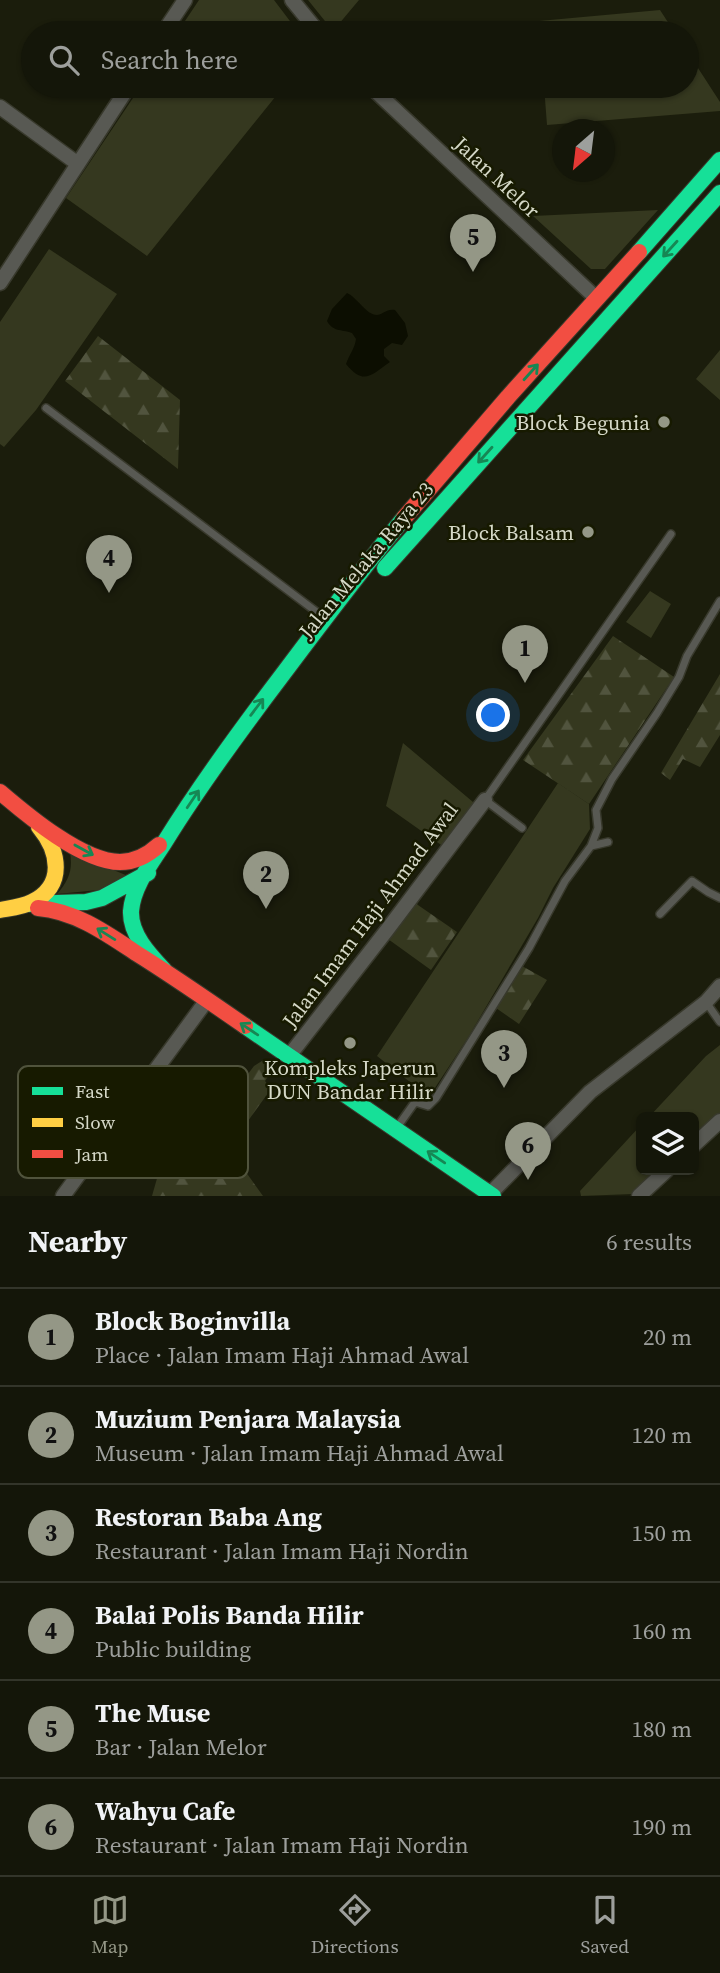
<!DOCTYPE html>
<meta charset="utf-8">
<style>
body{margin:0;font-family:"Source Serif 4",serif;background:#1d1f12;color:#f1f3f6}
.controls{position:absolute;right:21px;bottom:21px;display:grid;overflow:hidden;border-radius:10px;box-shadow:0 2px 5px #0004}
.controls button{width:63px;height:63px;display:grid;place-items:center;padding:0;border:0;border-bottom:2px solid #33352a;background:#141609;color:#f1f3f6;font:35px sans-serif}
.compass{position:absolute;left:552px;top:119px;width:63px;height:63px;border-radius:50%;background:#141609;box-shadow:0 2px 5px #0004;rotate:208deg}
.you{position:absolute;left:494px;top:716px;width:24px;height:24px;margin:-18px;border:5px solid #fff;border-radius:50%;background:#1a73e8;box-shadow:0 0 0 10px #1a73e833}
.badge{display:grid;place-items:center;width:46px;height:46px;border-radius:50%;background:#949786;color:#111;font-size:23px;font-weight:700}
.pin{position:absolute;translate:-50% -58px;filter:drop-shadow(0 2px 4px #0008)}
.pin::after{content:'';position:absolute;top:37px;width:24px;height:21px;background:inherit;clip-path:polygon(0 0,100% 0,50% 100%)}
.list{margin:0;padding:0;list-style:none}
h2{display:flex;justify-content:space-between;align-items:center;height:91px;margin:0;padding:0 28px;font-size:30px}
h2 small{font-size:23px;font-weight:400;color:#9d9f9c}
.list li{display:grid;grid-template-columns:46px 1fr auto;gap:21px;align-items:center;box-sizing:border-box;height:98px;padding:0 28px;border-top:2px solid #33352a}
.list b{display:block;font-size:26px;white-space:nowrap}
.list p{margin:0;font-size:23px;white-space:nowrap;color:#9d9f9c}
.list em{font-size:23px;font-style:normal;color:#9d9f9c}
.icon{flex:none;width:38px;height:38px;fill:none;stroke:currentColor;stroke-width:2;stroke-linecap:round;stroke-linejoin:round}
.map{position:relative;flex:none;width:720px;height:1196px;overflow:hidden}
.search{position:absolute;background:#141609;box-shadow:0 2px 5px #0004;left:21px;right:21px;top:21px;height:77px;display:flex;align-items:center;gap:18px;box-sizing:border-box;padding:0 24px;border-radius:38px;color:#9d9f9c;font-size:26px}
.sheet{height:679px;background:#141609}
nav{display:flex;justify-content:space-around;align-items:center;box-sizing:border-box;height:98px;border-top:2px solid #33352a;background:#141609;font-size:19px;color:#9d9f9c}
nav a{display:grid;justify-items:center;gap:4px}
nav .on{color:#949786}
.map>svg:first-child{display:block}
.grass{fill:#35381f}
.forest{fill:url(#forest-firs)}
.water{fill:#0c0e01}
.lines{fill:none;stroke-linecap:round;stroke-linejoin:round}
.lane-casing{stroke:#38392c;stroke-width:10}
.street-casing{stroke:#38392c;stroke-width:17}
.fast-casing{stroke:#38392c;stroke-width:18}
.slow-casing{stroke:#38392c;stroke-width:18}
.jam-casing{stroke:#38392c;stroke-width:18}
.lane{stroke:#585953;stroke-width:7}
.street{stroke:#585953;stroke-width:14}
.fast{stroke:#16e098;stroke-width:16}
.slow{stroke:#ffcf43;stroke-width:16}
.jam{stroke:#f24e42;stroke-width:16}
.oneway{stroke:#168754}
.poi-dot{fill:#949786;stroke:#171a00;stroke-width:2.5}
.labels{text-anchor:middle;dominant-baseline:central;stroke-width:5;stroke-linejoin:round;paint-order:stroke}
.street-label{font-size:21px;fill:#d5d8c7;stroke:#171a00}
.poi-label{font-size:21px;fill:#d5d8c7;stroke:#171a00;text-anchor:end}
.key{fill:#171a00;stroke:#50533c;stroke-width:2}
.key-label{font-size:19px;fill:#d5d8c7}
</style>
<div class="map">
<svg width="720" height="1196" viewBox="0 0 720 1196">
<defs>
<pattern id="forest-firs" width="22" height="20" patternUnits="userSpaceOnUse" patternTransform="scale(1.75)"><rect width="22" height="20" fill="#35381f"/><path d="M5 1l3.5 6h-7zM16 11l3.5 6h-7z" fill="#51543e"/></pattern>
</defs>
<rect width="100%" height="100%" fill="#1b1d0c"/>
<path class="grass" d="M199 0H274L299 33H177Z
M308 0H359L333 31Z
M660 10 675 33H540L539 21Z
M687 51 720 102V111L547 125 544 86H687Z
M141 86H284L147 256 66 198Z
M658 210 605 269H591L533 216Z
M49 249 117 294 36 410 4 447 0 444V322Z
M720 350V400L696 379Z
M650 591 671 604 651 638 626 622Z
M403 743 473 802V806L444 847 386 806Z
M558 783 589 804 590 829 553 888 538 918 469 1036 429 1097 377 1056Z
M70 852 128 876 109 889 57 894C69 880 73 870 70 852Z
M720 1045V1115L694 1139V1117H649L706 1056Z
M641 1125V1170H660L633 1194 581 1196 580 1191Z"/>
<path class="forest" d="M98 336 180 400 178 469 65 381Z
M613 636 674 677 589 804 523 760Z
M720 674V735L700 767 683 759 670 780 661 773Z
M415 903 457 932 431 970 388 939Z
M522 966 547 980 519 1024 496 1008Z
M265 1059 274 1067 265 1081 271 1089 235 1139 238 1161 263 1196H152L162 1161 163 1147 169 1142 180 1143 191 1150 254 1066Z"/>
<path class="water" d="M347 293C357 297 366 315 377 315 385 314 385 309 395 310L405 323 408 336 402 345 392 343 384 349V356L390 362C371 375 364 386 346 364 349 355 355 348 356 339L352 333C341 329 333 332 327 321L332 309Z"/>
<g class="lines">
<defs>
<path id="lane" d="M385 101 396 91
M46 408 322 616
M522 828 485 800 671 534
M591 846 598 828 596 810 612 779 657 713 679 677 687 656 720 601
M660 914 692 881 708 892 720 898
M706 1002 720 1022
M398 1126 415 1102 428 1106 436 1098 529 948 565 881 591 846 608 842"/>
<path id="street" d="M292 0 319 33
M163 33 185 0
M370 86 596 298
M0 107 78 164
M0 283 129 86
M289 1056 387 930 485 800
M694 1145 720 1121
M490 1194 590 1092 706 1002 720 986
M63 1196 207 1000
M639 1196 667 1170"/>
<path id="fast" d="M639 252 720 160
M385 568 720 193
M29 904 86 902 102 898 148 873
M164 970C149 954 130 934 131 911 133 885 153 861 166 840 202 782 242 728 283 674 322 622 362 569 404 518
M245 1026 493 1196"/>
<path id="slow" d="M0 910C11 908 22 907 32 902 66 885 59 851 39 827"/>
<path id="jam" d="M404 518 508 397 639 252
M0 792C28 816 83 862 120 862 136 862 148 855 159 845
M38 908C75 911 106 933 136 953 173 976 209 1001 245 1026"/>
</defs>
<use href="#lane" class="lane-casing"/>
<use href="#street" class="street-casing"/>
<use href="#fast" class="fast-casing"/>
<use href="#slow" class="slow-casing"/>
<use href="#jam" class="jam-casing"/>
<use href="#lane" class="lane"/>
<use href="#street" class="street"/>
<use href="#fast" class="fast"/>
<use href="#slow" class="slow"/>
<use href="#jam" class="jam"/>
</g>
<defs><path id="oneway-shaft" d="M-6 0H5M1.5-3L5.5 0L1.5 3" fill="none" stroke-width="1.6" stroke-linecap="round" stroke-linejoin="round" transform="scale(1.75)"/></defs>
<g class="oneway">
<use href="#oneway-shaft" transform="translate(670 249) rotate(132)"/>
<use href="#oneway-shaft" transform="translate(531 372) rotate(-48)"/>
<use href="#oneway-shaft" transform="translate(485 455) rotate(132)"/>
<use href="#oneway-shaft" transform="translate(257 707) rotate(-53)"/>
<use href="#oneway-shaft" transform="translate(193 799) rotate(-56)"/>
<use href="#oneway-shaft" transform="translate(84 850) rotate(29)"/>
<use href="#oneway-shaft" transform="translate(106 934) rotate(-148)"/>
<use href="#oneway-shaft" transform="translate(249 1029) rotate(-146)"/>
<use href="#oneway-shaft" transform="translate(436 1157) rotate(-146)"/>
</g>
<g class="poi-dot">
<circle cx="664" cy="422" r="7"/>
<circle cx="588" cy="532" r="7"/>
<circle cx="350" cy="1043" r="7"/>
</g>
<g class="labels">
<g class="street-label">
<text transform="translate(497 177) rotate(43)">Jalan Melor</text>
<text transform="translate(366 560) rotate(-50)">Jalan Melaka Raya 23</text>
<text transform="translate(370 915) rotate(-53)">Jalan Imam Haji Ahmad Awal</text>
</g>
<g class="poi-label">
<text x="650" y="422">Block Begunia</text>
<text x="574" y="532">Block Balsam</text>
<text x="350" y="1067" text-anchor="middle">Kompleks Japerun<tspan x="350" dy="24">DUN Bandar Hilir</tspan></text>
</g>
</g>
<rect x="18" y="1066" width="230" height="112" rx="10" class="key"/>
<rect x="32" y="1087" width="31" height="8" fill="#16e098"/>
<rect x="32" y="1118" width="31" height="9" fill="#ffcf43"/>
<rect x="32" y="1150" width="31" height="8" fill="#f24e42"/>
<g class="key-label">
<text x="75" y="1098">Fast</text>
<text x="75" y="1129">Slow</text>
<text x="75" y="1161">Jam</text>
</g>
</svg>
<div class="controls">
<button><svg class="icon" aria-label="layers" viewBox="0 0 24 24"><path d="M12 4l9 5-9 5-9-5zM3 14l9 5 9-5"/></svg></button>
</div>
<svg class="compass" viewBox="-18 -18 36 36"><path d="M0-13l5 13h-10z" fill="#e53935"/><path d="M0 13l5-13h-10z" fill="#9d9f9c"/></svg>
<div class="you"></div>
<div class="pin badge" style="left:525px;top:683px">1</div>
<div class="pin badge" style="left:266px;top:909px">2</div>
<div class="pin badge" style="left:504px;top:1088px">3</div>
<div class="pin badge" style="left:109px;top:593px">4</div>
<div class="pin badge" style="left:473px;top:272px">5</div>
<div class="pin badge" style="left:528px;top:1180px">6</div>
<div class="search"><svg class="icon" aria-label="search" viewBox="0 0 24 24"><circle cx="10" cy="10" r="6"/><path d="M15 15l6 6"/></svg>Search here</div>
</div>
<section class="sheet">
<h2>Nearby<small>6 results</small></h2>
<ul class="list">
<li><span class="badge">1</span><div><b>Block Boginvilla</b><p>Place · Jalan Imam Haji Ahmad Awal</p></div><em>20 m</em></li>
<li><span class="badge">2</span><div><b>Muzium Penjara Malaysia</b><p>Museum · Jalan Imam Haji Ahmad Awal</p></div><em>120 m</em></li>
<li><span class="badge">3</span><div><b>Restoran Baba Ang</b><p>Restaurant · Jalan Imam Haji Nordin</p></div><em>150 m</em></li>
<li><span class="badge">4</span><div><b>Balai Polis Banda Hilir</b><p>Public building</p></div><em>160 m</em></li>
<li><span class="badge">5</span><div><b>The Muse</b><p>Bar · Jalan Melor</p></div><em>180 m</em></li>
<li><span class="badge">6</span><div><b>Wahyu Cafe</b><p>Restaurant · Jalan Imam Haji Nordin</p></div><em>190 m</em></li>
</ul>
</section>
<nav>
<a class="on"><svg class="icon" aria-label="map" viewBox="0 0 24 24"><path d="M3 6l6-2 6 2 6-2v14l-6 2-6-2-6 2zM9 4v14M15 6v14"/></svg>Map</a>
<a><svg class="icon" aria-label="directions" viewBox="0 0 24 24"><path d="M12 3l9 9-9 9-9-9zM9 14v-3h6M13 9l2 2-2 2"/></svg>Directions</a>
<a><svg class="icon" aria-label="saved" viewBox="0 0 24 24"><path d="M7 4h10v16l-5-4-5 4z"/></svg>Saved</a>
</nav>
